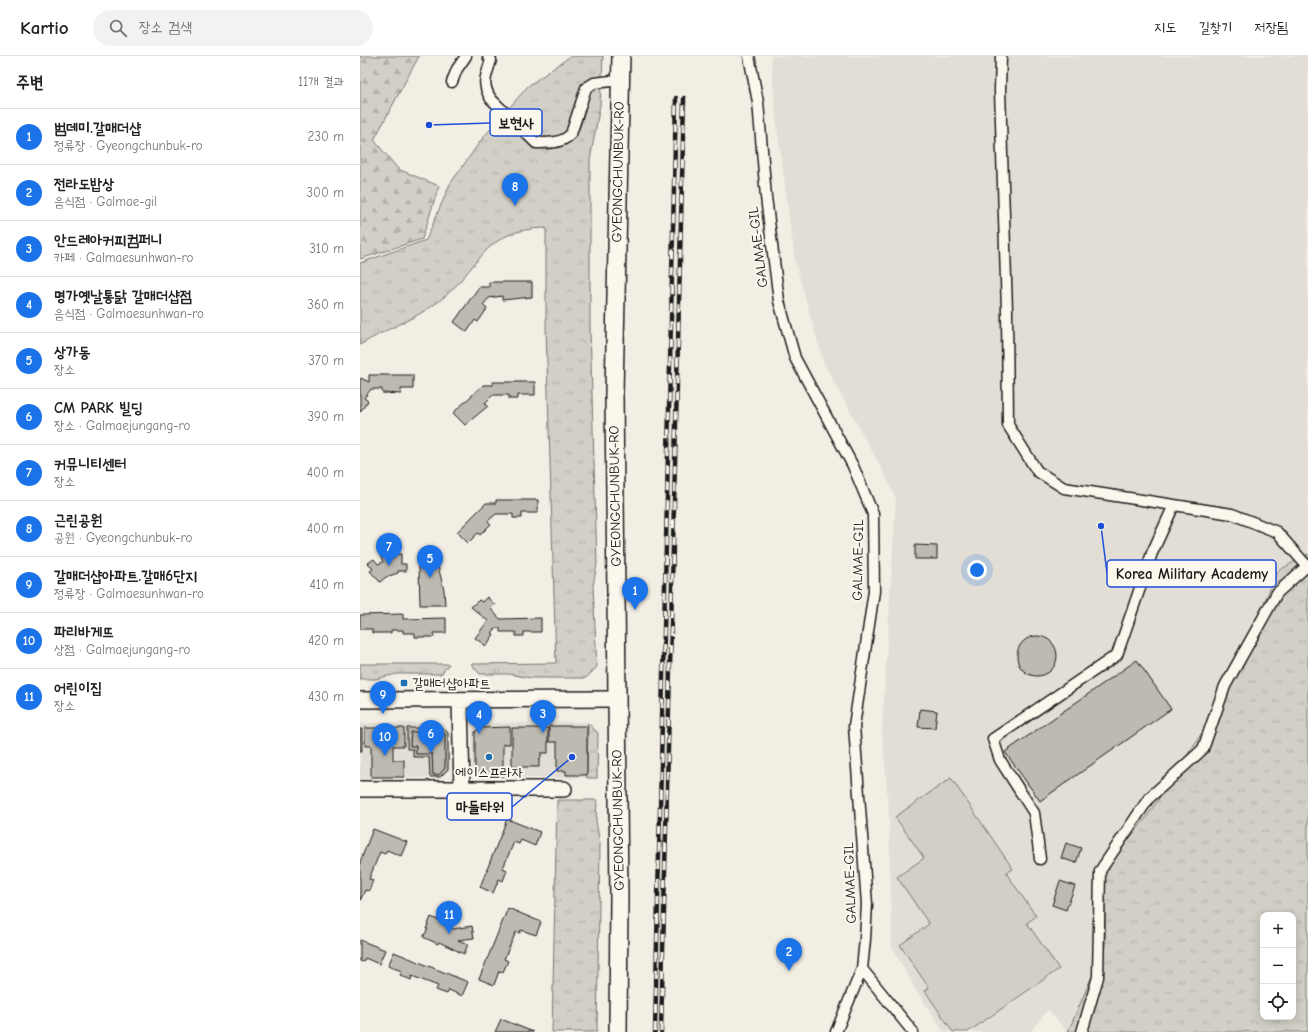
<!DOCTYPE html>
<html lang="ko">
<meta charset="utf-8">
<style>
body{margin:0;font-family:"Comic Neue","Poor Story",sans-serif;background:#f2f2f2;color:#222}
.controls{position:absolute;right:12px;bottom:12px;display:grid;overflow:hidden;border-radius:8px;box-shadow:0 2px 10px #0003}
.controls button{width:36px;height:36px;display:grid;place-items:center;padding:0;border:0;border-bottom:1px solid #e0e0e0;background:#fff;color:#222;font:20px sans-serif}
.you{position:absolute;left:617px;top:514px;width:14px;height:14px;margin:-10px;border:3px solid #fff;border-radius:50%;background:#1a73e8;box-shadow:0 0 0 6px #1a73e833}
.badge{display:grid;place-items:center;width:26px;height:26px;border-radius:50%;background:#1a73e8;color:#fff;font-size:13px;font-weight:700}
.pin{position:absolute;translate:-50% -33px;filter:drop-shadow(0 1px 2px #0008)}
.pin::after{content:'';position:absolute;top:21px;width:14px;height:12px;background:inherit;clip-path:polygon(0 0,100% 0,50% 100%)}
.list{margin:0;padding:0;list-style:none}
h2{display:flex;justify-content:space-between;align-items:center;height:52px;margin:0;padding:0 16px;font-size:17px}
h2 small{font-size:13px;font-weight:400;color:#767676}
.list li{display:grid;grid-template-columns:26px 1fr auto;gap:12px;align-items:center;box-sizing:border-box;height:56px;padding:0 16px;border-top:1px solid #e0e0e0}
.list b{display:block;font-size:15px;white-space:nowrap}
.list p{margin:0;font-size:13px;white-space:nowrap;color:#767676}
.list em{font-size:13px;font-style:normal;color:#767676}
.icon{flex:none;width:22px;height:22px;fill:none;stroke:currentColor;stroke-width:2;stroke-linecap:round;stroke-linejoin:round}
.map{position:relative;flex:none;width:948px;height:976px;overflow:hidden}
header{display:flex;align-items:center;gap:24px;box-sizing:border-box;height:56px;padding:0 20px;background:#fff;border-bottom:1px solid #e0e0e0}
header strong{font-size:19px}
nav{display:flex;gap:22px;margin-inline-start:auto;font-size:14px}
.search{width:280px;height:36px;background:#f2f2f2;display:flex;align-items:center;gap:10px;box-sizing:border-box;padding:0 14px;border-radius:22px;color:#767676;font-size:15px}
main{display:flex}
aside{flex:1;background:#fff}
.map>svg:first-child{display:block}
.built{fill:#e2ded5}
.grass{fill:url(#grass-tufts);stroke:#777671;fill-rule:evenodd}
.forest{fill:url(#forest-firs);stroke:#777671}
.garden{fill:#d2cfc6;stroke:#777671}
.building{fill:#bdbab1;stroke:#1c1c1c}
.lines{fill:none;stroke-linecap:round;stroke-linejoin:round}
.street-casing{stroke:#1c1c1c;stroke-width:13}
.secondary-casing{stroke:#1c1c1c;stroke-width:18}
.primary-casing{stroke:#1c1c1c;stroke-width:20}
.street{stroke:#fbf7ec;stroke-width:10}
.secondary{stroke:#fbf7ec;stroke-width:15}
.primary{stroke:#fbf7ec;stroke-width:17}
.rail-casing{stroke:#1c1c1c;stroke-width:4.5}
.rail{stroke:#fbf7ec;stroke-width:3;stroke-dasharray:9;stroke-linecap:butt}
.poi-dot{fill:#1f6fb2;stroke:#fbf7ec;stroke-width:1.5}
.labels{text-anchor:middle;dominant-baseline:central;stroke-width:4;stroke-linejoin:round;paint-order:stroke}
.street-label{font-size:14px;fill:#1c1c1c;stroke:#fbf7ec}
.poi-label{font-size:14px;fill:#1c1c1c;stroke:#fbf7ec;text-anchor:start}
.leader{fill:none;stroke:#1d4ed8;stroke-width:1.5}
.callout-dot{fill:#1d4ed8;stroke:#fbf7ec;stroke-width:1.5}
.callout{fill:#fbf7ec;stroke:#1d4ed8;stroke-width:1.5}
.callout-label{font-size:15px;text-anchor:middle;font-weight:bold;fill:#1c1c1c}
</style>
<header>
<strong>Kartio</strong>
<div class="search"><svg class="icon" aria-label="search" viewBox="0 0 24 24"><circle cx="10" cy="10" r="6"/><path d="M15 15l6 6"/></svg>장소 검색</div>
<nav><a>지도</a><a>길찾기</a><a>저장됨</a></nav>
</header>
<main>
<aside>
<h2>주변<small>11개 결과</small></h2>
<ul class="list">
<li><span class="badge">1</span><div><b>범데미.갈매더샵</b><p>정류장 · Gyeongchunbuk-ro</p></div><em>230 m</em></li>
<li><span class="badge">2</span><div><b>전라도밥상</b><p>음식점 · Galmae-gil</p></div><em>300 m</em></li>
<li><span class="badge">3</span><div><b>안드레아커피컴퍼니</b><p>카페 · Galmaesunhwan-ro</p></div><em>310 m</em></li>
<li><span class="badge">4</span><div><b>명가옛날통닭 갈매더샵점</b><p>음식점 · Galmaesunhwan-ro</p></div><em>360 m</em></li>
<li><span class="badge">5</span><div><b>상가동</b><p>장소</p></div><em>370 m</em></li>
<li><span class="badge">6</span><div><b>CM PARK 빌딩</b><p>장소 · Galmaejungang-ro</p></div><em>390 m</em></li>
<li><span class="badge">7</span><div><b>커뮤니티센터</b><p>장소</p></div><em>400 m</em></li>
<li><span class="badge">8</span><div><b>근린공원</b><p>공원 · Gyeongchunbuk-ro</p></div><em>400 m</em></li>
<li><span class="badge">9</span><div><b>갈매더샵아파트.갈매6단지</b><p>정류장 · Galmaesunhwan-ro</p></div><em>410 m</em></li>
<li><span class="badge">10</span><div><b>파리바게뜨</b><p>상점 · Galmaejungang-ro</p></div><em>420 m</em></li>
<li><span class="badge">11</span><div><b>어린이집</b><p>장소</p></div><em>430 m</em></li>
</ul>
</aside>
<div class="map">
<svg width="948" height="976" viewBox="0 0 948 976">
<defs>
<pattern id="grass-tufts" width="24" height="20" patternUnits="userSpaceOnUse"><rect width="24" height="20" fill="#d2cfc6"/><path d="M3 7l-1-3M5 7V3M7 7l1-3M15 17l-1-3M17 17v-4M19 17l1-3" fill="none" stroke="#b4b1aa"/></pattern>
<pattern id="forest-firs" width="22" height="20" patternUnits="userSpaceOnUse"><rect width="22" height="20" fill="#d2cfc6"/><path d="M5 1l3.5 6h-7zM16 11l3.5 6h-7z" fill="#b4b1aa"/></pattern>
</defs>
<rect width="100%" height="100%" fill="#f2eee4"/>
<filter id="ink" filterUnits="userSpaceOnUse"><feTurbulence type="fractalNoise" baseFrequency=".025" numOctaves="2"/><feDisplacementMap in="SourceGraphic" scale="8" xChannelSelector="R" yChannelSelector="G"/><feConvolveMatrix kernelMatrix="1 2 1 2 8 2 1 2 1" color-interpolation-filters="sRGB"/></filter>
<g filter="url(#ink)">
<path class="built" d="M411 0H948V498L918 515 869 625 843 675 786 762 746 813 745 890 708 976 688 954 670 976H584L557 936 532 891 529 761 522 674 536 443 523 415 464 308 435 205 416 63Z
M228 666 227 722H120L112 714V675L120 667Z
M0 667H81L90 675V714L81 722 0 723Z"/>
<path class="grass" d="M211 0H243L242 21 232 24C223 45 209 98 176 78 166 72 157 61 149 52L168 30Z
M241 30 240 49 230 104V271L237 508 233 530 237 611 226 622H171L149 618H120L111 608 196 607 186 272V172C121 173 121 213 78 246 54 264 25 273 0 289V207L66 184 90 128 122 83 143 59 173 87C183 87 198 90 208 87 222 82 224 48 231 36L234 33Z
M948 498V976H708L745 890V813L786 762 843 675 869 625 918 515ZM903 859H933V961H903Z
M0 608H89L81 618H37L15 623H0Z
M228 667 238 677 237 722H227Z
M197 744H237L236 765 240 787 237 976H192Z"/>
<path class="forest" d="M0 0H59L14 84 38 113 79 130 62 183 0 203Z"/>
<path class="garden" d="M591 722 653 813 646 817 676 860 667 867 699 913 608 976H593L565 935 569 932 540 889 569 868 537 821 564 802 535 761Z"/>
<path class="building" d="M129 226H172V241L142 244V240L129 242 123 249 127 253 118 266 115 264 107 276 94 266 119 231H129Z
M9 319H53V333H41V338L22 337V333H11L4 342 8 345 0 356V324L1 322 9 326Z
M133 326H175V339H158V343H149V339H133L125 347 128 350 105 369 93 357 123 329H133Z
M136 444H178V457H162V462H153V458H136L128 465 131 468 120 479 118 477 108 487 97 476 126 447H136Z
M555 489 577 490V503H555Z
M27 497 29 503 34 502V498H41V508H46V515H38V517L26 521 20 526 10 515 13 513 8 507 14 503 18 508 23 506 20 499Z
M59 510H78L84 534 85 549H60Z
M127 541 135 549 131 553 140 563 181 562V576H164V580H156V576H140V572L135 573 132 577 134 578 126 590 115 582 128 565 111 551 119 544 122 546Z
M43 558V563L86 562V577H74V581H55V577H43V574H31V577H12V573H0V559Z
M657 600a20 20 0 1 1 40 0a20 20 0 1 1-40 0Z
M777 604 811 653 680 745 645 696Z
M560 653 577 655 575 672 558 671Z
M189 670H227V719H206V715H197V686H189Z
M150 671V688H143V720H121L115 714V676L119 672Z
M5 672H44V690H33V704H44V721H11V690H5Z
M47 672H83L88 677V713L80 721H70L69 701H53V693H47Z
M152 672H188V697H181V702L179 703V711H152Z
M0 673H2V695H0Z
M51 676H82L85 678V712L79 719H73L72 698H56V690H50Z
M147 763 180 776 175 790 161 784 159 788 154 786 143 812 147 814 143 825 139 823 133 837 120 831Z
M13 773 47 786 41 800 27 794 25 798 20 796 9 823 13 824 9 835 5 834 0 845V806Z
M706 787 721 792 716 807 701 802Z
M700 825 715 830 706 854 692 849Z
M148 852 181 866 176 879 161 874 160 877 156 876 144 903 148 905 143 916 139 915 134 929 119 923Z
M71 861 91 869 90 871 93 873 112 870 114 882 98 884 108 888 104 898 79 886 78 888 63 881 68 873H66Z
M0 884 25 894 19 908 5 902 3 906 0 905Z
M34 896 108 926 102 940 89 934 87 938 76 934 78 930 52 920 51 924 40 919 42 915 28 910Z
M141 963 173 976H135Z"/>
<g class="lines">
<defs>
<path id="street" d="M128 0 131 4C126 21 121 27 131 43L176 87C189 87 201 88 211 78L226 32 234 27 260 24
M389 0 398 46 406 141 419 245 435 302 493 410 513 458 514 535 494 670 507 848 505 883 502 913 476 976
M641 0 640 34 647 255 648 369 677 415 704 432 872 458 917 476 947 510
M92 26 97 13 106 0
M680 803 674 757 640 704 633 683 757 599 792 497 814 449
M502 913 553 976
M722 976 738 921 740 815 789 742 843 693 865 630 917 537 948 509"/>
<path id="secondary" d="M0 644 257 643
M100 644 102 734
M0 733H204"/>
<path id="primary" d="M258 976 259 841 254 338 261 0"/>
</defs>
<use href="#street" class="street-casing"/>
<use href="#secondary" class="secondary-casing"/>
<use href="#primary" class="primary-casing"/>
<use href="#street" class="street"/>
<use href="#secondary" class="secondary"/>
<use href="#primary" class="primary"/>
<defs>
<path id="rail" d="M295 976 316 42
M301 976 324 42"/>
</defs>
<use href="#rail" class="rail-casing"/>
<use href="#rail" class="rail"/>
</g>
</g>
<g class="poi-dot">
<rect x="40" y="623" width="8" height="8" rx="2"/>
<circle cx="129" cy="701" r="4"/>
</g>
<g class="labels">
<g class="street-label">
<text transform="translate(258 116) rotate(-89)">GYEONGCHUNBUK-RO</text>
<text transform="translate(398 191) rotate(-97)">GALMAE-GIL</text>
<text transform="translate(255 440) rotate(-91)">GYEONGCHUNBUK-RO</text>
<text transform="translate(498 504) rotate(-89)">GALMAE-GIL</text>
<text transform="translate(258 764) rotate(-91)">GYEONGCHUNBUK-RO</text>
<text transform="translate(490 827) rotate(-92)">GALMAE-GIL</text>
</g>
<g class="poi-label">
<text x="52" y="627">갈매더샵아파트</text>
<text x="129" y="716" text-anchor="middle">에이스프라자</text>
</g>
</g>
<path class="leader" d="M69 69L130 67M741 470L747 517M212 701L152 751"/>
<g class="callout-dot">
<circle cx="69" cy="69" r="4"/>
<circle cx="741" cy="470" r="4"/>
<circle cx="212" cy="701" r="4"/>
</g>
<g class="callout">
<rect x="130" y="53" width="52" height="27" rx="4"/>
<rect x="747" y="504" width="169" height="27" rx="4"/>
<rect x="87" y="737" width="65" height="27" rx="4"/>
</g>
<g class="callout-label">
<text x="156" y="72">보현사</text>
<text x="832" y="523">Korea Military Academy</text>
<text x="120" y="756">마들타워</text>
</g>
</svg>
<div class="controls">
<button>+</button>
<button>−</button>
<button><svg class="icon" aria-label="locate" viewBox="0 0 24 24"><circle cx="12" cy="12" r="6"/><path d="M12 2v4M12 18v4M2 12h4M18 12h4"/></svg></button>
</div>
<div class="you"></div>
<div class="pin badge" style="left:275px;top:554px">1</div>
<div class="pin badge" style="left:429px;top:915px">2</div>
<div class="pin badge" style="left:183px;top:677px">3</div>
<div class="pin badge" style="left:119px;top:678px">4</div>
<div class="pin badge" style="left:70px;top:522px">5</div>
<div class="pin badge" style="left:71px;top:697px">6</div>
<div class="pin badge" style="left:29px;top:510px">7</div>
<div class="pin badge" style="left:155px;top:150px">8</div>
<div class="pin badge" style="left:23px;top:658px">9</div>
<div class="pin badge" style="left:25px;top:700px">10</div>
<div class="pin badge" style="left:89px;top:878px">11</div>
</div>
</main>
